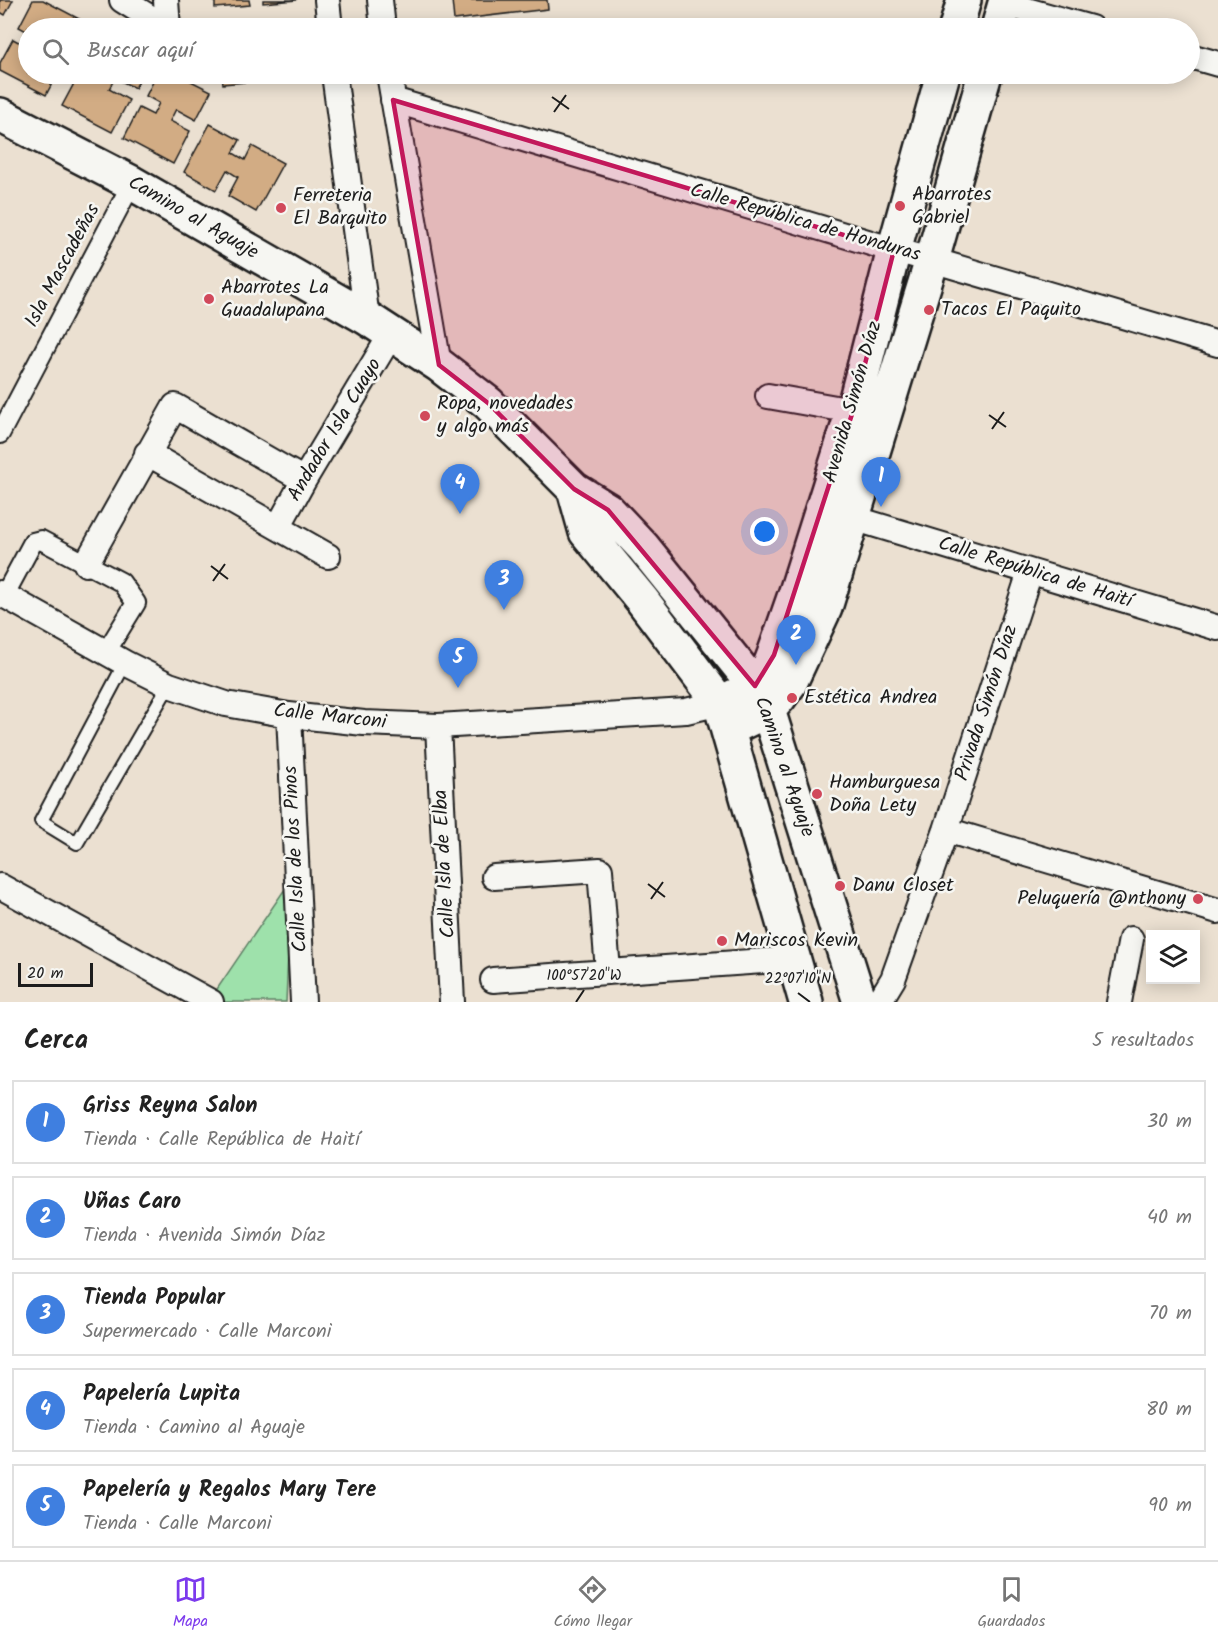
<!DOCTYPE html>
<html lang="es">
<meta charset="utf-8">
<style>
body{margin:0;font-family:Kalam,sans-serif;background:#f2f2f2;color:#222}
.controls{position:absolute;right:18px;bottom:18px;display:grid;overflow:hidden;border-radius:0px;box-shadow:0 3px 15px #0003}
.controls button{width:54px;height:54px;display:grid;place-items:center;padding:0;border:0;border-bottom:2px solid #e0e0e0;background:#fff;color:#222;font:30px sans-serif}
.scale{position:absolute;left:18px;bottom:15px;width:75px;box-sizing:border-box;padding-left:6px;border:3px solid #1c1c1c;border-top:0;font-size:16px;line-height:21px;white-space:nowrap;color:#1c1c1c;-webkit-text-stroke:4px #f6f6f2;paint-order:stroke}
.you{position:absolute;left:765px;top:532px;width:21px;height:21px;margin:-15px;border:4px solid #fff;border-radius:50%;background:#1a73e8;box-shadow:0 0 0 9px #1a73e833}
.badge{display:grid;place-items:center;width:39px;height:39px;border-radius:50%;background:#7c3aed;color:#fff;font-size:20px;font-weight:700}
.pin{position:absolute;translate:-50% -50px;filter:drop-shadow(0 2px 3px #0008)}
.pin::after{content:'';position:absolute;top:32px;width:21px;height:18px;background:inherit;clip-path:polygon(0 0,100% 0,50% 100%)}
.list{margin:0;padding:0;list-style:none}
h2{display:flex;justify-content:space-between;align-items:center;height:78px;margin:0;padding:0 24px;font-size:26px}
h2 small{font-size:20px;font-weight:400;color:#767676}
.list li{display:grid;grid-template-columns:39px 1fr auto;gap:18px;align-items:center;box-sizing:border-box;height:84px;margin:0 12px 12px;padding:0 12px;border:2px solid #e0e0e0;border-radius:0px}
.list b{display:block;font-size:22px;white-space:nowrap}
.list p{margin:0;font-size:20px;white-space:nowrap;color:#767676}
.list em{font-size:20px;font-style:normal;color:#767676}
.icon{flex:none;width:33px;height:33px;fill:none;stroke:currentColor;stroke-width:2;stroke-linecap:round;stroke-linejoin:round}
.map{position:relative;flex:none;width:1218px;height:1002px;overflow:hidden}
.search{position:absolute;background:#fff;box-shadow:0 3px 15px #0003;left:18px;right:18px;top:18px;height:66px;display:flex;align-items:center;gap:15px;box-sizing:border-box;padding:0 21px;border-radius:33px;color:#767676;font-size:22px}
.sheet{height:558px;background:#fff}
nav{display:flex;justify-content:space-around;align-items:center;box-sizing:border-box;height:84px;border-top:2px solid #e0e0e0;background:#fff;font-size:16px;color:#767676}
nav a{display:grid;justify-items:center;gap:3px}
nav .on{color:#7c3aed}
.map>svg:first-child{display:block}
.green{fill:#9ee1ab;stroke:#5d7e64;stroke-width:1.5}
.building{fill:#d2ac84;stroke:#1c1c1c;stroke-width:1.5}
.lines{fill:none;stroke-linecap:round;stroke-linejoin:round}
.service-casing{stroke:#1c1c1c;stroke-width:16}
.pedestrian-casing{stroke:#1c1c1c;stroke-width:22}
.minor-casing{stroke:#1c1c1c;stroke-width:28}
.secondary-casing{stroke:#1c1c1c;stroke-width:38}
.service{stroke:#f6f6f2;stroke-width:12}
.pedestrian{stroke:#f6f6f2;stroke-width:18}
.minor{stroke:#f6f6f2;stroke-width:24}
.secondary{stroke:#f6f6f2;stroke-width:33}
.marked{fill:#c2185b;fill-opacity:0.2;stroke:#c2185b;stroke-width:4.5;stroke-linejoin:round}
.ticks{fill:none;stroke:#1c1c1c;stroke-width:2}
.poi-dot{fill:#d1495b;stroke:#f6f6f2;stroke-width:2}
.labels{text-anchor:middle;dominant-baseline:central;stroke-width:5;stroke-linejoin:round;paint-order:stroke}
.poi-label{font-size:20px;fill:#1c1c1c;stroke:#f6f6f2;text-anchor:start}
.street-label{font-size:20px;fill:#1c1c1c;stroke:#f6f6f2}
.ticks-label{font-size:15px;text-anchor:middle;fill:#1c1c1c;stroke:#f6f6f2;stroke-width:5;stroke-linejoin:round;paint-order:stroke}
</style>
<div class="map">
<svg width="1218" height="1002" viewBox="0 0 1218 1002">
<rect width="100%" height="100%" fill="#ebe0d1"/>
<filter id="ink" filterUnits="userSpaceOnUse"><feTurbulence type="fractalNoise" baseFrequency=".0167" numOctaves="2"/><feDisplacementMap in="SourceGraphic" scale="12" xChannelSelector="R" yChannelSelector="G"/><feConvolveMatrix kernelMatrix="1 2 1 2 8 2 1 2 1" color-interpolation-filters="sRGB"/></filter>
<g filter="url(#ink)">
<path class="green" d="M291 880 286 1002H225L213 995Z"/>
<path class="building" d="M0 0H13L5 15 0 12Z
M33 0H43L85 22 81 28H28V32L19 27Z
M215 0H249L250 5 215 8Z
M263 0H297L263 3Z
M452 0H547L548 9 454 20Z
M300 22V28H263V25Z
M13 39 26 46 28 41V74H57L46 95 0 71V63Z
M96 74H143L135 88 115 78 109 89 129 100 112 132 62 106 78 76 91 83Z
M157 74H177L211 91 196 120 176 109 170 121 190 131 173 164 124 138 139 108 153 115 159 103 146 96Z
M222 74H257V81L223 84Z
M270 74H304L305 77 271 80Z
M210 124 240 140 233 153 245 160 252 146 283 163 256 212 228 196 238 177 227 170 216 190 184 172Z"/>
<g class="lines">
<defs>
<path id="service" d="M125 663 41 821 77 843 169 685"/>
<path id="pedestrian" d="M0 434 132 183
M4 596 33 542 41 540 121 582 136 603 106 652"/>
<path id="minor" d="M122 0 167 28
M166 0 168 28
M327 0 330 28
M380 0 383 28
M1005 4 1091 28
M1190 56 1218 64
M334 74 367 318
M389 74 439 365
M393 100 894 250 932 260 1218 344
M768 396 853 411
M147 453 328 556
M853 518 1218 628
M278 527 304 480 392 333
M86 564 175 406 304 480
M0 593 125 663 169 685 226 704 289 715 364 723 438 726 686 711 720 703
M289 715 303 1002
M438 726 452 1002
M946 830 1218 911
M494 877 600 870 608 971
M0 886 211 1002
M493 980 793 959
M879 1002 893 979 946 830 1030 572
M1119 1002 1131 939"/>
<path id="secondary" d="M956 28 964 0
M998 28 1006 0
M0 115 132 183 367 318 439 365 488 403 574 489 608 510 643 547 755 686 768 710 860 1002
M574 489 586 532 642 600 720 703 806 1002
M720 703 755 686 769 668 774 655 797 589 853 411 894 250 943 74
M729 729 768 710 779 698 790 683 825 608 932 260 985 74"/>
</defs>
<use href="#service" class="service-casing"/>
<use href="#pedestrian" class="pedestrian-casing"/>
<use href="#minor" class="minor-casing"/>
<use href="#secondary" class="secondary-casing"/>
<use href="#service" class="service"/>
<use href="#pedestrian" class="pedestrian"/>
<use href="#minor" class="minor"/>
<use href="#secondary" class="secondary"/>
</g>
</g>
<path class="marked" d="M393 100 894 250 853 411 774 655 755 686 608 510 574 489 488 403 439 365Z"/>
<path class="ticks" d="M552 97 569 109M554 112 566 95M989 415 1006 427M992 429 1004 412M211 566 228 579M213 581 225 564M648 884 665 897M651 899 663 882M798 993 810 1002M576 1002 584 990"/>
<g class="poi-dot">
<circle cx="900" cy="206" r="6"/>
<circle cx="281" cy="208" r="6"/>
<circle cx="209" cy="299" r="6"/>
<circle cx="929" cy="310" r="6"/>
<circle cx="425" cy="416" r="6"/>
<circle cx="792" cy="698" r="6"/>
<circle cx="817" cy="794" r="6"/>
<circle cx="840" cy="886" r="6"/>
<circle cx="1198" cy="899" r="6"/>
<circle cx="722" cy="941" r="6"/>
</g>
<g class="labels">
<g class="poi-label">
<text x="912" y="195">Abarrotes<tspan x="912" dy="23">Gabriel</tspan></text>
<text x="293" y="196">Ferreteria<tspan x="293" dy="23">El Barquito</tspan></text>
<text x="221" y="288">Abarrotes La<tspan x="221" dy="23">Guadalupana</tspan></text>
<text x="941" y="310">Tacos El Paquito</text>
<text x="437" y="404">Ropa, novedades<tspan x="437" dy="23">y algo más</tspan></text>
<text x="804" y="698">Estética Andrea</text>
<text x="829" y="783">Hamburguesa<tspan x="829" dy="23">Doña Lety</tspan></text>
<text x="852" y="886">Danu Closet</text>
<text x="1186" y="899" text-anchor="end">Peluquería @nthony</text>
<text x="734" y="941">Mariscos Kevin</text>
</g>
<g class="street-label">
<text transform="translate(193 218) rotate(30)">Camino al Aguaje</text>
<text transform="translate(805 223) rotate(16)">Calle República de Honduras</text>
<text transform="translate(63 266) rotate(-62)">Isla Mascadeñas</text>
<text transform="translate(853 402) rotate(-74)">Avenida Simón Díaz</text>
<text transform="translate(335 430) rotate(-59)">Andador Isla Cuayo</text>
<text transform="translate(1035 573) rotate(17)">Calle República de Haití</text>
<text transform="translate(987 703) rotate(-72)">Privada Simón Díaz</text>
<text transform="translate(330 717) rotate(6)">Calle Marconi</text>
<text transform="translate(784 767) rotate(71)">Camino al Aguaje</text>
<text transform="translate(296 859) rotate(-93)">Calle Isla de los Pinos</text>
<text transform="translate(445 864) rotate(-93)">Calle Isla de Elba</text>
</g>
</g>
<g class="ticks-label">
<text x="584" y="980">100°57'20"W</text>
<text x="798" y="983">22°07'10"N</text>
</g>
</svg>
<div class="controls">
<button><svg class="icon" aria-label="layers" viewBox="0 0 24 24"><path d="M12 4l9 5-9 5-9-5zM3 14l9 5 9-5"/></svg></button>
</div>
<div class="scale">20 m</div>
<div class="you"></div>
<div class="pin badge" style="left:881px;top:507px;background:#3f7fe0">1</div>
<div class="pin badge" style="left:796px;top:665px;background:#3f7fe0">2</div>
<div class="pin badge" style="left:504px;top:610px;background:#3f7fe0">3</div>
<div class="pin badge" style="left:460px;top:514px;background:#3f7fe0">4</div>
<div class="pin badge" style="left:458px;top:688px;background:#3f7fe0">5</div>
<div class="search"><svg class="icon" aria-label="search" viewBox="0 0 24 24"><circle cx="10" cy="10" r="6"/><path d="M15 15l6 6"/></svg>Buscar aquí</div>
</div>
<section class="sheet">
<h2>Cerca<small>5 resultados</small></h2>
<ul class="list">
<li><span class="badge" style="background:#3f7fe0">1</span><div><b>Griss Reyna Salon</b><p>Tienda · Calle República de Haití</p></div><em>30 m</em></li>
<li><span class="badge" style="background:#3f7fe0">2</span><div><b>Uñas Caro</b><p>Tienda · Avenida Simón Díaz</p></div><em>40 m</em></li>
<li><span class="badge" style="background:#3f7fe0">3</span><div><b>Tienda Popular</b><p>Supermercado · Calle Marconi</p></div><em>70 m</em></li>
<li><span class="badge" style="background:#3f7fe0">4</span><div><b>Papelería Lupita</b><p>Tienda · Camino al Aguaje</p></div><em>80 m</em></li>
<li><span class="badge" style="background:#3f7fe0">5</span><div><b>Papelería y Regalos Mary Tere</b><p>Tienda · Calle Marconi</p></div><em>90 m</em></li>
</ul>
</section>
<nav>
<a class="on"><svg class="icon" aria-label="map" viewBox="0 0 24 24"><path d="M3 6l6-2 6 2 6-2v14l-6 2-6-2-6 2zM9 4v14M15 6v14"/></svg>Mapa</a>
<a><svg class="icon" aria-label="directions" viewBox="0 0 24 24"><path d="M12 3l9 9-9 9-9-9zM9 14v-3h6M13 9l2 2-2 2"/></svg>Cómo llegar</a>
<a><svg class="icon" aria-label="saved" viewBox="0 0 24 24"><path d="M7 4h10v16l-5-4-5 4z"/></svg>Guardados</a>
</nav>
